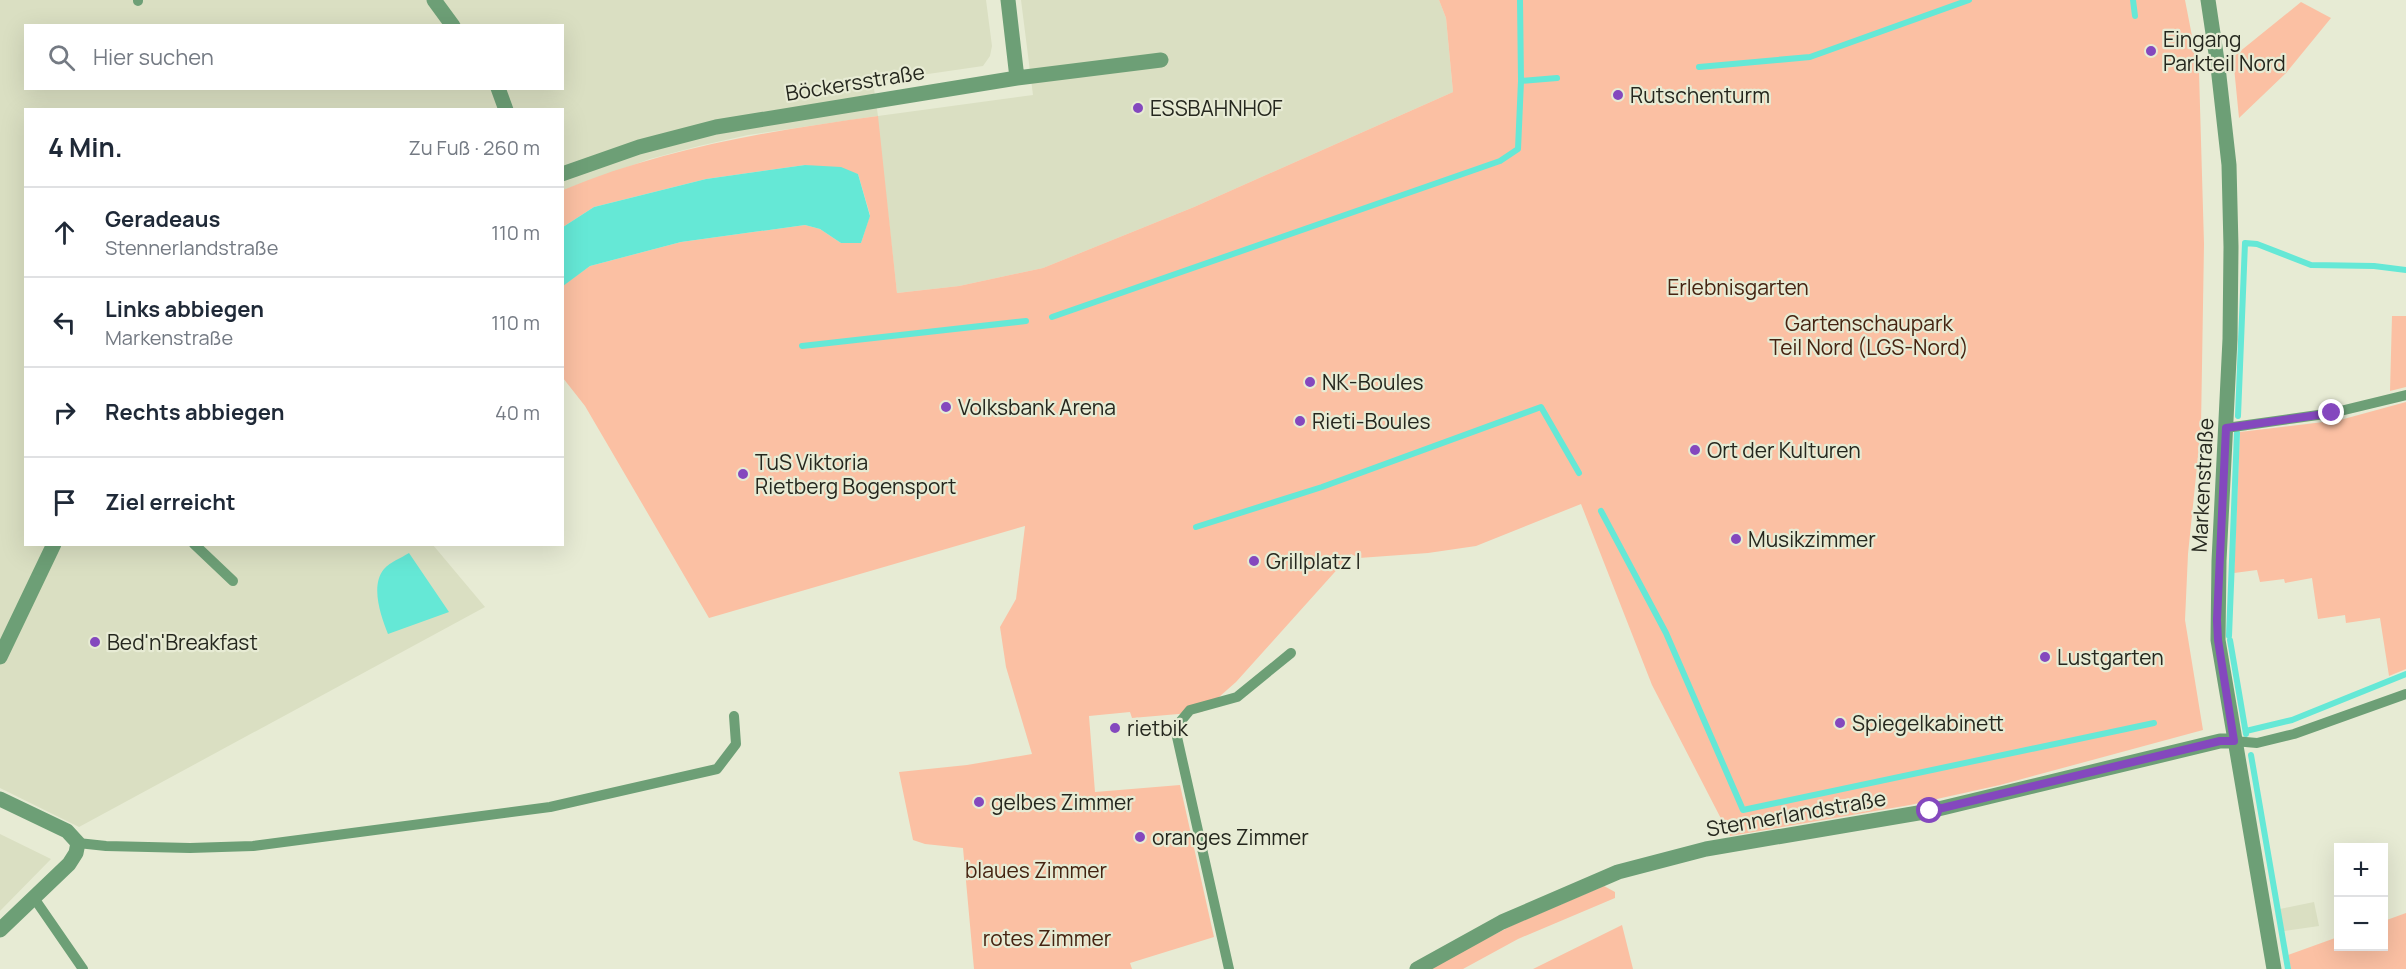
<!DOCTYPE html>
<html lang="de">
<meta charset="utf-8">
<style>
body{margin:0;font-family:Manrope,sans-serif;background:#f2f2f3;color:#1f2937}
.controls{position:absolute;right:18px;bottom:18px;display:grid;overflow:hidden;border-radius:0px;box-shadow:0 6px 24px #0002}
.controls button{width:54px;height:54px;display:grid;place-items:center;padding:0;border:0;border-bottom:2px solid #e0e1e3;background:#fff;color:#1f2937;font:30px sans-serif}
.stop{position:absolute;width:18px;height:18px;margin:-14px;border:4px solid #8448be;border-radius:50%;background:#fff}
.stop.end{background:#8448be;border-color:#fff;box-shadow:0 2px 6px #0008}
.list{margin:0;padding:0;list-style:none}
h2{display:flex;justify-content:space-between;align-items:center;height:78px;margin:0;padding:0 24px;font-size:26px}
h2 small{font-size:20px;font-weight:400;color:#747a83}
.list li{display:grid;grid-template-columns:39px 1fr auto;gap:18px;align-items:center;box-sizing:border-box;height:90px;padding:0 24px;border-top:2px solid #e0e1e3}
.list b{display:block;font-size:22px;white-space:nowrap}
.list p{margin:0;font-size:20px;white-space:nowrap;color:#747a83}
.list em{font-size:20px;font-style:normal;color:#747a83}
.icon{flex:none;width:33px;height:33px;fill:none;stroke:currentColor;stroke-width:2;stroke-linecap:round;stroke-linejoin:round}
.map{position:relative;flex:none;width:2406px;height:969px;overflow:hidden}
.search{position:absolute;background:#fff;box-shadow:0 6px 24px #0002;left:24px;top:24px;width:540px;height:66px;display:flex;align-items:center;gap:15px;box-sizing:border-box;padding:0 21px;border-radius:0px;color:#747a83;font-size:22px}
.panel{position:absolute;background:#fff;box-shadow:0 6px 24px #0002;left:24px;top:108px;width:540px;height:438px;border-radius:0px}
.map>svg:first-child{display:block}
.built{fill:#dadfc2;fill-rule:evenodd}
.green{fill:#fbc0a3}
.water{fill:#65e8d6}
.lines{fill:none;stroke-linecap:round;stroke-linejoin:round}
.stream{stroke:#65e8d6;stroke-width:6}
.service{stroke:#6d9f76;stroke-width:10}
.minor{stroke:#6d9f76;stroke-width:15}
.route{stroke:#8448be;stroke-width:8}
.poi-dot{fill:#8448be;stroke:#e7ebd4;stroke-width:2}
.labels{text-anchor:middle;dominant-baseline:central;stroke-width:4.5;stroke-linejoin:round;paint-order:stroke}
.poi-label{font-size:21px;fill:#25271e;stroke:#e7ebd4;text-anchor:start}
.street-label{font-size:21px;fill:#25271e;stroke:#e7ebd4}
.park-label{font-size:21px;fill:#452311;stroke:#e7ebd4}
</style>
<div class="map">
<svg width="2406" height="969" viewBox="0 0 2406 969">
<rect width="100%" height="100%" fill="#e7ebd4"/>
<path class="built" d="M0 0H986L992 46 990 56 983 66 873 82 878 116 1033 95 1021 0H1439L1446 18 1453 92 1194 207 1043 268 959 286 897 293 877 116 748 135 699 146 650 159 563 190 562 110H26V544L433 545 485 607 79 827 0 788ZM26 26H562V88H26Z
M0 834 51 859 0 911Z
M2314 902 2319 926 2284 931 2280 909Z"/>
<path class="green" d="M1439 0H2185L2199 72 2204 244 2201 427 2188 554 2185 620 2203 730 2000 785 1910 805 1730 836 1652 685 1581 504 1476 546 1428 553 1359 558 1351 554 1236 682 1202 712 1132 718 1130 712 1089 716 1095 792 1180 785 1214 937 1130 963 1132 969H974L963 848 925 844 913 840 899 772 967 765 1032 754 1006 667 1000 627 1016 599 1025 526 709 618 585 406 563 378 562 286 590 266 681 242 805 225 820 229 841 243H861L870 215 858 174 805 165 706 179 594 207 563 227V190C665 148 768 131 878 116L897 293 959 286 1043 268 1194 207 1453 92 1446 18Z
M2301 2 2331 18 2286 73 2239 118 2233 57Z
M2392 316H2406V387L2390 391Z
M2406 402V669L2389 676 2380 618 2346 623 2345 615 2318 619 2312 578 2285 583 2284 579 2260 582 2257 570 2234 573 2240 432 2340 420Z
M1604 886 1615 892V898L1518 939 1463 969H1427L1515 924Z
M2406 913V969H2291L2288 955 2338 937V946H2384V921Z
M1622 925 1633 969H1533Z"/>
<path class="water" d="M805 165 841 167 858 174 870 216 861 243H841L820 229 805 225 681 242 590 266 563 286V227L594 207 706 179Z
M409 553 449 612 388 634C381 616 370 586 384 569 390 562 401 558 409 553Z"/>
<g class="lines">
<path class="stream" d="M1520 0 1521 81
M2133 0 2135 16
M1699 67 1810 57 1969 0
M1052 317 1500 161 1518 149 1521 81 1557 78
M802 346 1026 321
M2238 416 2245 243 2257 244 2311 265 2374 266 2406 270
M1601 511 1666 633 1743 810 2154 723
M1196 527 1322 487 1541 407 1579 473
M2229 636 2237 433
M2230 640 2246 734
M2246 731 2292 720 2406 674
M2251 755 2288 969"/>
<path class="service" d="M138 1V0
M2226 428 2332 413 2406 395
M194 544 233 581
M2234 741 2257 743 2294 734 2406 694
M78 843 106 846 190 848 253 846 550 807 717 769 736 744 734 716
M34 898 83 969
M1229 969 1175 728 1190 710 1237 697 1291 653"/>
<path class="minor" d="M434 0 453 26
M1008 0 1017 78
M2208 0 2218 67 2229 165 2231 247 2230 339 2219 561 2218 640 2274 969
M498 88 506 110
M562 174 639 147 716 127 1017 78 1161 60
M0 657 54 544
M0 799 67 831 78 843 76 853 69 864 0 930
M1417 969 1502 922 1618 872 1706 849 1930 811 2220 741H2234"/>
</g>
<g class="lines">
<path class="route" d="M1930 811 2220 741H2234L2218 640 2217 620 2226 428 2332 413"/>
</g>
<g class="poi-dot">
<circle cx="2151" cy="51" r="6"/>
<circle cx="1618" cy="95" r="6"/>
<circle cx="1138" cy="108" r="6"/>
<circle cx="1310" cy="382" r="6"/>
<circle cx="946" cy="407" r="6"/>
<circle cx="1300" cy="421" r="6"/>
<circle cx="1695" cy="450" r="6"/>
<circle cx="743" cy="474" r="6"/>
<circle cx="1736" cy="539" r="6"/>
<circle cx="1254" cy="561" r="6"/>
<circle cx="95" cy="642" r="6"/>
<circle cx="2045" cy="657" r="6"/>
<circle cx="1840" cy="723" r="6"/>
<circle cx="1115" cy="728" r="6"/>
<circle cx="979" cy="802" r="6"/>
<circle cx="1140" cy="837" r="6"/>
</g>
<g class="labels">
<g class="poi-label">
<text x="2163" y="39">Eingang<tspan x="2163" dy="24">Parkteil Nord</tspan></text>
<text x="1630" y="95">Rutschenturm</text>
<text x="1150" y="108">ESSBAHNHOF</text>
<text x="1322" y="382">NK-Boules</text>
<text x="958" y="407">Volksbank Arena</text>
<text x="1312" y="421">Rieti-Boules</text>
<text x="1707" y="450">Ort der Kulturen</text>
<text x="755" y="462">TuS Viktoria<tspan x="755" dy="24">Rietberg Bogensport</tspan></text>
<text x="1748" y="539">Musikzimmer</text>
<text x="1266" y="561">Grillplatz I</text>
<text x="107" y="642">Bed'n'Breakfast</text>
<text x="2057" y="657">Lustgarten</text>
<text x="1852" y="723">Spiegelkabinett</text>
<text x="1127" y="728">rietbik</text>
<text x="991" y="802">gelbes Zimmer</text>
<text x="1152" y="837">oranges Zimmer</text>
</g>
<g class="street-label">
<text transform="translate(855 82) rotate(-9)">Böckersstraße</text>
<text transform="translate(2202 485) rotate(-87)">Markenstraße</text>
<text transform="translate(1796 813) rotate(-10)">Stennerlandstraße</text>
</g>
<g class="park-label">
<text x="1738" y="287">Erlebnisgarten</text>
<text x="1869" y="323">Gartenschaupark<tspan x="1869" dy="24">Teil Nord (LGS-Nord)</tspan></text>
<text x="1036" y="870">blaues Zimmer</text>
<text x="1047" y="938">rotes Zimmer</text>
</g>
</g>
</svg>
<div class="controls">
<button>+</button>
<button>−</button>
</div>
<div class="stop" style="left:1930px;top:811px"></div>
<div class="stop end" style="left:2332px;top:413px"></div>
<div class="search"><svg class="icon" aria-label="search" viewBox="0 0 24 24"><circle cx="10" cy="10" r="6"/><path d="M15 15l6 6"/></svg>Hier suchen</div>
<section class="panel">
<h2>4 Min.<small>Zu Fuß · 260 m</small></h2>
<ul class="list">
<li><svg class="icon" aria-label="ahead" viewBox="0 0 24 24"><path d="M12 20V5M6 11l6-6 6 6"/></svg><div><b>Geradeaus</b><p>Stennerlandstraße</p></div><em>110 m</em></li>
<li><svg class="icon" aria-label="left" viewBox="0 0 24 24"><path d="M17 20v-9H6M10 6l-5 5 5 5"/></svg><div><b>Links abbiegen</b><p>Markenstraße</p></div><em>110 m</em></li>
<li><svg class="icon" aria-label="right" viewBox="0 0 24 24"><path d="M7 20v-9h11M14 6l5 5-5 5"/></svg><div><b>Rechts abbiegen</b></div><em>40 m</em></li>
<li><svg class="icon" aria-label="arrive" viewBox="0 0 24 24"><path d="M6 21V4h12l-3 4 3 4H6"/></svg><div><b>Ziel erreicht</b></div></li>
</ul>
</section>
</div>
